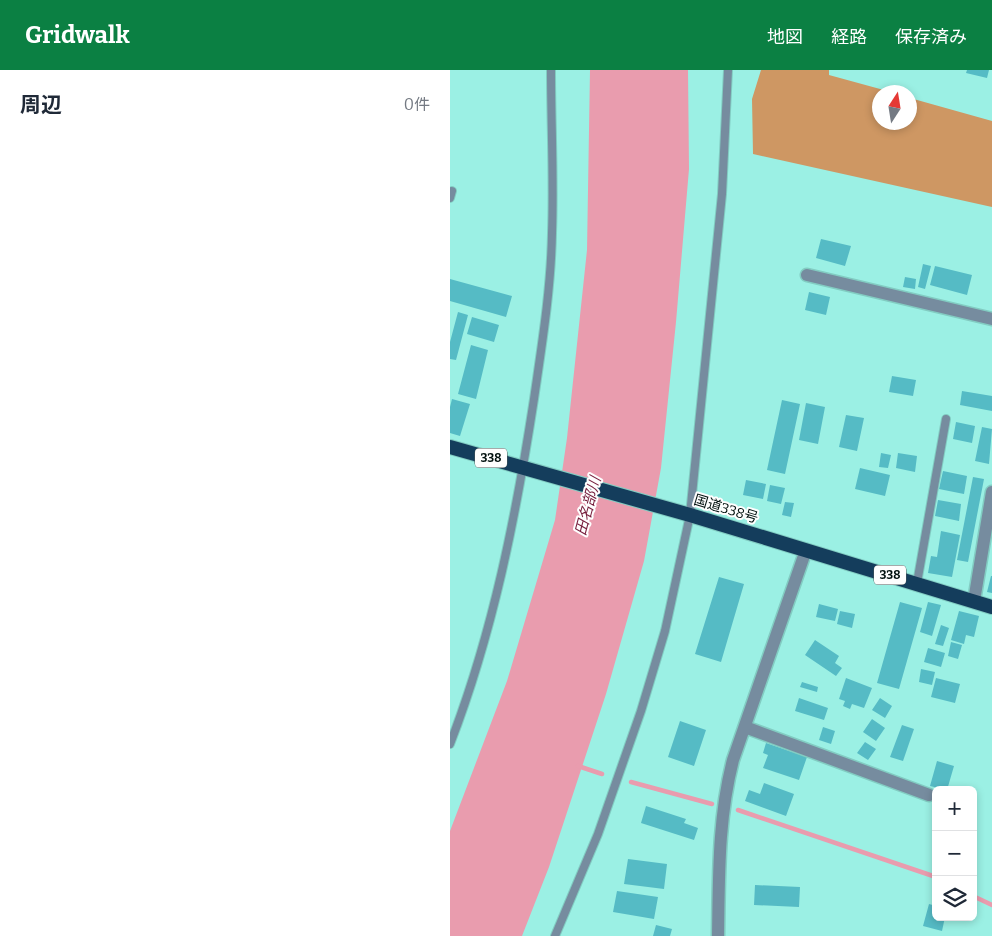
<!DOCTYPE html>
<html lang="ja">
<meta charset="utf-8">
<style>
body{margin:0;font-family:Bitter,"Noto Sans JP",serif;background:#f6f6f7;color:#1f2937}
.controls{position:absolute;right:15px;bottom:15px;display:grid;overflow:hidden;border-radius:8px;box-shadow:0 2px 8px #0003}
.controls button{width:45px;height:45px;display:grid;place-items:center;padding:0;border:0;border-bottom:1px solid #e0e1e3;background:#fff;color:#1f2937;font:25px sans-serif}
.compass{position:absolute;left:422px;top:15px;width:45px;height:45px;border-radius:50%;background:#fff;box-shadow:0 2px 8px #0003;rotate:12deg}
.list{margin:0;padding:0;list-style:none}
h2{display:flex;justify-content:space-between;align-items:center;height:65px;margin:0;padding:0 20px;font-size:21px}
h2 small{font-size:16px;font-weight:400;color:#747a83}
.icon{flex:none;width:28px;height:28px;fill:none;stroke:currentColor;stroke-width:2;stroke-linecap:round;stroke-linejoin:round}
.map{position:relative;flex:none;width:542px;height:866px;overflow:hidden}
header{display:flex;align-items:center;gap:30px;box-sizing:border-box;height:70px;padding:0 25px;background:#0b8043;color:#fff}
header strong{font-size:24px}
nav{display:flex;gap:28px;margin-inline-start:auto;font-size:18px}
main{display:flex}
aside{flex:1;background:#fff}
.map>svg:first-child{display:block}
.forest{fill:#ce9763}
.water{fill:#e99cae}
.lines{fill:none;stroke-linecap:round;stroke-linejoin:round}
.stream{stroke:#e99cae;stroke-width:4.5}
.building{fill:#55bbc5}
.service-casing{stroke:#82ccc2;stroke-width:10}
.minor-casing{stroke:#82ccc2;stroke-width:15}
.tertiary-casing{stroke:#82ccc2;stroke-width:15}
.trunk-casing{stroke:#82ccc2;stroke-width:16}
.service{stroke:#768c9f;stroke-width:8}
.minor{stroke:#768c9f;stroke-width:12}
.tertiary{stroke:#768c9f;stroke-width:12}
.trunk{stroke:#143d5c;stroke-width:14}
.labels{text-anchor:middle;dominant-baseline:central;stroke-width:4;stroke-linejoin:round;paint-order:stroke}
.shield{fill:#fefefe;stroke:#4c5756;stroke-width:1}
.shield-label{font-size:12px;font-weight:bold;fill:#00100e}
.street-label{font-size:14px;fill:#00100e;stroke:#fefefe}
.water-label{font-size:15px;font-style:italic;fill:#761d3c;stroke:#fefefe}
</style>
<header>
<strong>Gridwalk</strong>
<nav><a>地図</a><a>経路</a><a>保存済み</a></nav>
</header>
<main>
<aside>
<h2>周辺<small>0件</small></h2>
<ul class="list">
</ul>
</aside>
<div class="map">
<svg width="542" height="866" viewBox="0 0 542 866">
<rect width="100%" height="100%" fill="#9bf0e4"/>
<path class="forest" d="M311 0H379V5L441 22H430V52H460V28L542 51V137L303 84 302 29Z"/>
<path class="water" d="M140 0H238L239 99 226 252 211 398 194 491 156 624 99 797 72 866H0V761L57 611 105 450 117 368 137 180Z"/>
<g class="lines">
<path class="stream" d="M128 696 152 704
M181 712 262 734
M288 740 486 807
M523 826 542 835"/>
</g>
<path class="building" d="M517 0H539L537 8 516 3Z
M371 169 401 176 395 196 366 188Z
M473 194 481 196 475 219 468 217Z
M485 196 522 205 517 225 480 215Z
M455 207 466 209 465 219 453 217Z
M0 209 62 226 56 247 0 231Z
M359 222 380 227 376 245 355 240Z
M8 242 18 245 6 290 0 289V272Z
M22 247 49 255 44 272 17 264Z
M21 275 38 280 26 329 8 324Z
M442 306 466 310 463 326 439 322Z
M512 321 542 326V341L510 335Z
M2 329 20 334 10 366 0 363V337Z
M332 330 350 334 335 404 317 400Z
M356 333 375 337 368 374 349 370Z
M396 345 414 348 407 381 389 377Z
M506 352 525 356 522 373 503 369Z
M532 357 542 359 539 394 525 391Z
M431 383 441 385 438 398 429 397Z
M448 383 467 386 465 402 446 398Z
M410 398 440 405 435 426 405 419Z
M493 401 517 406 514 424 489 419Z
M523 407 534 409 518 492 507 490Z
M296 410 316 414 313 429 293 425Z
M320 415 335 418 331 434 317 431Z
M488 430 511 434 509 451 485 446Z
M335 432 344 433 341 447 332 445Z
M491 461 510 465 502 507 478 503 481 486 487 487Z
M541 506H542V523L537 522Z
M269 507 294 514 271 592 245 584Z
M450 532 472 538 449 619 427 613Z
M478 532 491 535 482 566 470 562Z
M369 534 388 539 385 551 366 547Z
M390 541 405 544 402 558 387 554Z
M509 541 529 546 524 567 516 565 514 574 501 570Z
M491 555 499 558 493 576 485 574Z
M365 570 389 586 385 593 392 598 386 606 355 585Z
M501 572 512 575 508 589 498 586Z
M478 578 495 583 491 597 474 592Z
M471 599 485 602 482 615 469 612Z
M396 608 422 618 414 638 402 634 400 639 393 636 395 631 389 629Z
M486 608 510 614 505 633 481 627Z
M352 612 368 617 367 622 350 617Z
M349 628 378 638 374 650 345 641Z
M430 628 442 636 435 648 422 640Z
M422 649 435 658 426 671 413 662Z
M230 651 256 660 244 696 218 687Z
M452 655 464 659 453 691 440 687Z
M373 657 385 661 381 674 369 670Z
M415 672 426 679 418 690 407 683Z
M316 673 357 687 349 710 313 698 318 685 313 683Z
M487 691 504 696 497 720 480 716Z
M314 713 344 724 336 746 295 731 299 720 310 724Z
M196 736 236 749 234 753 248 758 244 770 191 753Z
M178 789 217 794 214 819 174 814Z
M305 815 350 817 349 837 304 835Z
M167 821 208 827 204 849 163 842Z
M479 834 486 836V847H495L492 861 473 856Z
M206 855 222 859 220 866H203Z"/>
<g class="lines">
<defs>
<path id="service" d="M0 128 2 121
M467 513 496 349
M0 674C43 563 66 446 84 329 92 274 101 219 102 163 104 109 101 54 101 0
M105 866 148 764 191 641 215 561 240 445 272 124 278 0"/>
<path id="minor" d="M357 205 542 249
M524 531 542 422
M295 657 479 725"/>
<path id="tertiary" d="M268 866C269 806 268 748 283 690L356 480"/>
<path id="trunk" d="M0 377 240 445 542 537"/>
</defs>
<use href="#service" class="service-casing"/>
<use href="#minor" class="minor-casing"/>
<use href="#tertiary" class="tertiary-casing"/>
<use href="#trunk" class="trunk-casing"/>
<use href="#service" class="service"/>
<use href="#minor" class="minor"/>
<use href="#tertiary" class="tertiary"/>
<use href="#trunk" class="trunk"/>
</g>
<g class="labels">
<g class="shield">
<rect x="25" y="378.5" width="32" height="19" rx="4"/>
<rect x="424" y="495.5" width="32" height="19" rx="4"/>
</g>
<g class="shield-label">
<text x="41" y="388">338</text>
<text x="440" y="505">338</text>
</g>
<g class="street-label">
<text transform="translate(276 439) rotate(17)">国道338号</text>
</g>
<g class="water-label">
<text transform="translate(138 436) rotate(-75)">田名部川</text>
</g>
</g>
</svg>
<div class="controls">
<button>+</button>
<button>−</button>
<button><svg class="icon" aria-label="layers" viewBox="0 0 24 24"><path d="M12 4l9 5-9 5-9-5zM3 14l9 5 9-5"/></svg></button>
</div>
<svg class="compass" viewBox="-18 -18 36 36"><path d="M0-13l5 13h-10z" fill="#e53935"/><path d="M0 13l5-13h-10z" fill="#747a83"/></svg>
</div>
</main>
